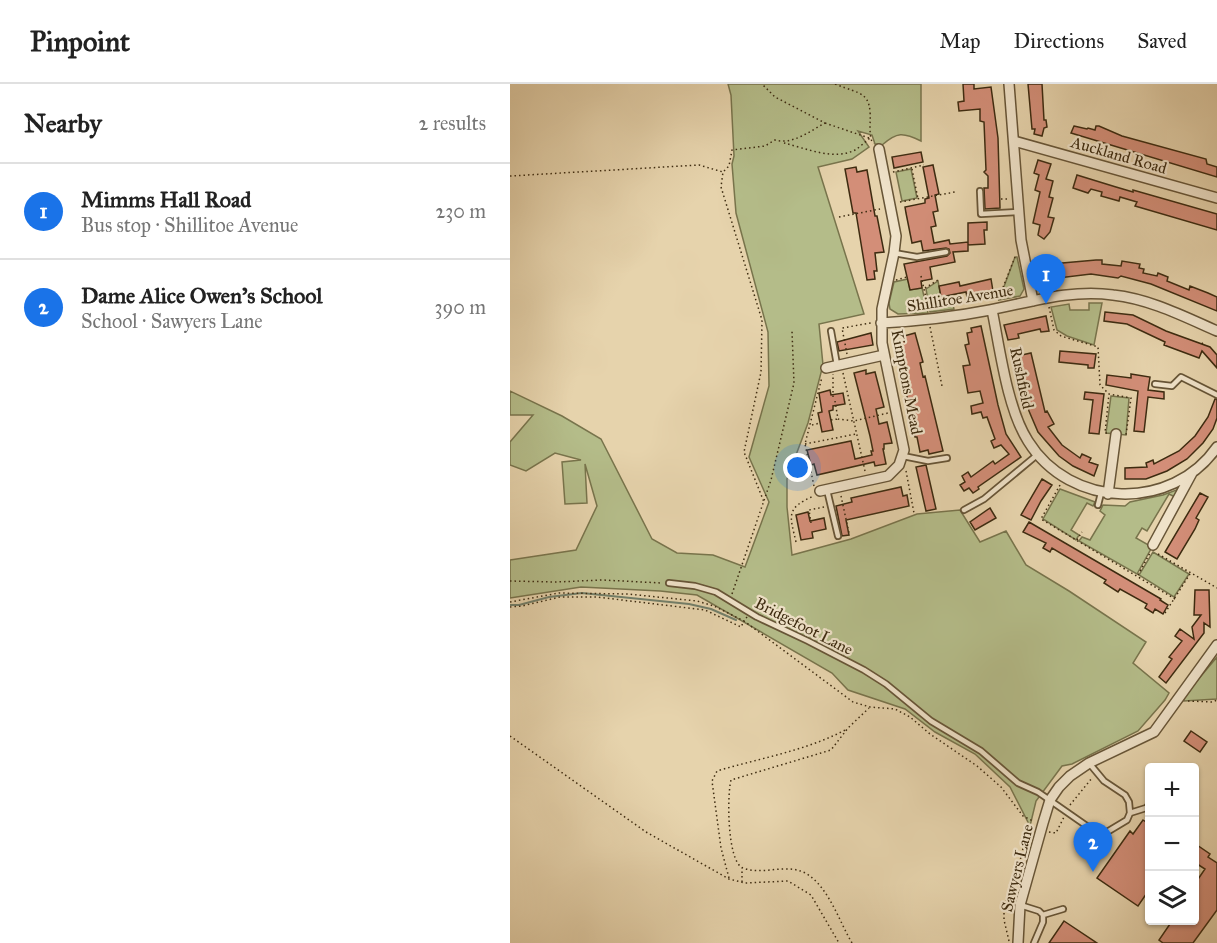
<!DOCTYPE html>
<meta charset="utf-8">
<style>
body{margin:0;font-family:"IM FELL Great Primer",serif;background:#f2f2f2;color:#222}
.controls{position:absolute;right:18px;bottom:18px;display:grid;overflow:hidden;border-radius:6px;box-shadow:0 2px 4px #0004}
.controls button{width:54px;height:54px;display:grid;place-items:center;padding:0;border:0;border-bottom:2px solid #e0e0e0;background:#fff;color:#222;font:30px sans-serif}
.you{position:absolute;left:288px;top:384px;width:21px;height:21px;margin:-15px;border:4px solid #fff;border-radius:50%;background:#1a73e8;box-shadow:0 0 0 9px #1a73e833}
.badge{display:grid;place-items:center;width:39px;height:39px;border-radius:50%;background:#1a73e8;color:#fff;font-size:20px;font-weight:700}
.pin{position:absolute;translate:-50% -50px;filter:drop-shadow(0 2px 3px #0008)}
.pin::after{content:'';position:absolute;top:32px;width:21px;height:18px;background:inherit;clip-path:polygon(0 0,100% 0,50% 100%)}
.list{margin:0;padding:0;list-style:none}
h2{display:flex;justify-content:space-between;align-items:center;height:78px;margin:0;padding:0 24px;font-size:26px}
h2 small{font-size:20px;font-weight:400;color:#767676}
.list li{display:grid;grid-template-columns:39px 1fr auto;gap:18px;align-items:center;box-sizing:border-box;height:96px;padding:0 24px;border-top:2px solid #e0e0e0}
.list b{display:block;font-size:22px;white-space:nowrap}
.list p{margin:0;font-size:20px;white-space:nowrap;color:#767676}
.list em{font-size:20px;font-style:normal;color:#767676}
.icon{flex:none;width:33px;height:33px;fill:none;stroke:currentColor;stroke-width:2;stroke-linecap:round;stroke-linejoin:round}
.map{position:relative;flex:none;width:707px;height:859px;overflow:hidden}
header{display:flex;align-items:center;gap:36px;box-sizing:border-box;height:84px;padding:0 30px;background:#fff;border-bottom:2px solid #e0e0e0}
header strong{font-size:28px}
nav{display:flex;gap:33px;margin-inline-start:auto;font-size:21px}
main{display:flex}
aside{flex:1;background:#fff}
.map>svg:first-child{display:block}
.green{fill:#b4bc89;stroke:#78744c;stroke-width:1.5}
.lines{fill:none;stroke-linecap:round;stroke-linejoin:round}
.stream{stroke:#73806b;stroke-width:2}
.building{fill:#d38e78;stroke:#3d2b10;stroke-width:1.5}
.service-casing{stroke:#675537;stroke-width:8}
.minor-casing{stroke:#675537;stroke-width:12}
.path{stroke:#3d2b10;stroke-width:1.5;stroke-dasharray:1.5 3;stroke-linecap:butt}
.service{stroke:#efe2c9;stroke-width:4.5}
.minor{stroke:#efe2c9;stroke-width:9}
.labels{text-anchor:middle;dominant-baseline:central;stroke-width:4.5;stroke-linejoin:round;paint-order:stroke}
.street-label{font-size:16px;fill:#3d2b10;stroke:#efe2c9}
</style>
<header>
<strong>Pinpoint</strong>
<nav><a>Map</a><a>Directions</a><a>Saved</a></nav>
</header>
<main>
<aside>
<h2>Nearby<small>2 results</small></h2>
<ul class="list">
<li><span class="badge">1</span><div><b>Mimms Hall Road</b><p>Bus stop · Shillitoe Avenue</p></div><em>230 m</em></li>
<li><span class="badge">2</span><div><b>Dame Alice Owen's School</b><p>School · Sawyers Lane</p></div><em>390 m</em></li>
</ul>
</aside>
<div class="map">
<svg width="707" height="859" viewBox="0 0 707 859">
<rect width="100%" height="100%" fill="#e6d3ac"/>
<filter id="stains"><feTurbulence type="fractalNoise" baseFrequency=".00333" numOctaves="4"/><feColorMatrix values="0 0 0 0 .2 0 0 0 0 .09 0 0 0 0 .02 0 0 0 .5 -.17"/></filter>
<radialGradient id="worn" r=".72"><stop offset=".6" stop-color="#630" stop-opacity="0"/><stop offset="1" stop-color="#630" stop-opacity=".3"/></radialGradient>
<path class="green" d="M218 0H411V57C393 48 387 48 372 61L365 60 362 51 348 47 359 63 342 75 308 83 354 230 309 240 313 281 298 339 277 395V423L282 471 341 455 407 430 450 426 470 458 496 447 516 481 559 507 636 558 623 579 659 609 655 616 628 647 562 680 552 682 526 717 520 742 500 703 465 670 425 648 395 625 338 606 322 589 187 511 150 507 71 503 0 514V476L66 466 87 422 75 380 77 419 55 420 52 378 71 376 45 369 16 387 0 381V358L23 331H0V307L52 332 91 355 142 455 167 469 203 471 235 483 259 418 239 373 259 302 258 248 226 129 222 80 224 72 221 11Z
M401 85 407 114 392 117 386 88Z
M505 173H507L514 205 510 212 489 216Z
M398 195 400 206 412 204 418 229 388 230 380 225 379 219 384 198Z
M428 197 431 213 441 211 444 225 420 228 416 205Z
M579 219H592L584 261 557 252 547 246 541 223 559 220 560 226H579Z
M601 312 619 314 616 351 596 349Z
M550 405 585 418 583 422 577 419 561 446 569 451 566 456 533 435Z
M669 405 665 413 659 410 637 447 632 444 626 454 642 463 627 490 569 457 572 453 580 456 595 431 590 427 593 421 615 422 620 418 653 411Z
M643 468 679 490 664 513 629 491Z
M707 573V615L674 617V612Z"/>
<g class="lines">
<path class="stream" d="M0 521H9L39 513 72 509 179 520 201 525 226 536"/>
</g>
<path class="building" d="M453 0H464V5L481 3 488 54 490 124 475 125 474 104H478V92L474 88 476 86 474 38 470 37V25L449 27 448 18 454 17Z
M518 0H532L534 36H536L537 43 534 44 532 52 524 50 525 45H522Z
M564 42 577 45 578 44 585 46 586 42H589L612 52 696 75 697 80 707 83V93L561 49Z
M411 68 413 78 384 84 382 73Z
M528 76 541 80 536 95 543 97 539 113 543 114 538 133 544 134 540 148 534 155 528 151 530 141 523 139 530 108 525 106 529 91 524 89Z
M423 81 429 110 425 111 428 127 423 128 426 142 421 143 424 159 439 156 440 160 458 158V167L443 168 445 178 420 183 422 195 411 197 412 204 400 206 394 180 437 172 440 169 439 165 436 164 413 167 411 157 402 159 396 129 395 123 415 119V115L419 114 413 83Z
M346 83 347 88 357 86 365 132H367L374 168 365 169 367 187H364L365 195 357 196 346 129H343L335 85Z
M567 91 606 103 623 108V106L707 130V146L625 122 627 118 610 113 609 117 591 112 592 108 581 105 578 109 563 104Z
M477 138V146H474L475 160 458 161V139Z
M586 176H592V180L611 182 612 177 630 180 629 184 634 185 633 189 647 192 648 189 658 193 657 197 679 206 680 202 698 209 707 213V227L641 200 611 192 608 194 581 190 532 196 530 181Z
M481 195 483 207 457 213 456 208 431 213 429 202 449 198 450 202Z
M595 228 623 231 656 247 700 263 707 271V284L692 267 689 274 654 261 655 258 617 240 594 237Z
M536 232 539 247 531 248 530 245 508 250 509 254 498 256 494 241Z
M471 242 488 321 496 350 511 373 468 403 469 405 463 409 459 404 454 407 450 401 455 398 452 392 458 388 461 393 483 377 485 380 499 370 491 361 484 364 481 357 485 355 477 333 473 334 471 328 462 330 461 322 473 319 470 307 458 309 453 282 460 281 455 261 459 260 457 249 462 248 461 244Z
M361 249 363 261 329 267 327 258Z
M405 249 413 278 410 279 413 293 415 292 433 367 419 370 418 366 410 368 407 353H405L386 258 395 256 394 252Z
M550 267 586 270 584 284H578V281L549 278Z
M521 269 535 328 537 327 544 340 538 343 552 361 570 374 572 370 581 374 579 378 588 381 584 392 563 382 549 372 528 348 519 327 507 272Z
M356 286V290L365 288 374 323 366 325 369 340 377 338 382 359 374 360V365H373L376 380 365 382 364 378 307 391 304 380 301 381 297 366 341 357 345 375 362 371 361 367H363L360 352 344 289Z
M621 290 640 293 638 306 654 308V315L638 313 634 348 624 347 628 307 596 301 597 291 621 294Z
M320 306 321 311 333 309 335 320 323 322V326L319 327 323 346 312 348 308 329 312 328 309 309Z
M575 308 594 310 589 350 579 349 583 316 574 315Z
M705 315H707V334L703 345 693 359 677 375 657 387 636 395H615V384L637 383 636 379 643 376 644 380 669 367 685 352 698 333Z
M416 381 426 425 416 427 406 383Z
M532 395 542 401 531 417 521 436 511 431Z
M391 403 393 412 397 411 399 422 336 436 339 451 332 452 326 422 342 418 341 414Z
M690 409 698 413 686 434 689 436 685 445 667 475 655 468Z
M480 424 486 434 465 446 460 438Z
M298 428 300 437 314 434 316 445 302 448 303 454 291 456 286 431Z
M519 438 651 515 650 516 658 521 653 530 645 525 643 529 635 524 637 520 610 505 608 508 594 499 596 496 542 464 540 468 533 464 536 459 513 448Z
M685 506H699L700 543 694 539V549L656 599 649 593 662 575 659 573 672 557 665 552 670 545 684 555 682 543 691 531H684Z
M681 647 697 658 690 668 674 657Z
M633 736 639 740V806L628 822 587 794 620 747 623 750Z
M684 759 700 770 698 773 707 779V826L683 859H653L649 856 662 837H684V801L695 785 684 778Z
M554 837 587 859H539Z"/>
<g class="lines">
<defs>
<path id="service" d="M470 107 471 130 509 128
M384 169 407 173 436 168
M321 247 327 281
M645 300 662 302 671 293 707 311
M393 372 418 377 437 374
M317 406 328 452
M588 421 591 409
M454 426 474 415 527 371
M159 499 185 502 206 508 247 533 298 557 354 586 376 600 421 637 471 667 508 699 528 708 584 747 597 748 617 736 620 729 619 718 615 711 594 697 579 679
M620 729 636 724 640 720
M510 821 529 827 533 831V838L524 859
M533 831 553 825"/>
<path id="minor" d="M499 0 511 156 523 217
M504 57 707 114
M482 226C490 265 497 324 518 357 560 425 662 428 707 363
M371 239C408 237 444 233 480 226 521 218 561 205 603 211 640 215 673 232 707 247
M316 284 374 271
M310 407 378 392 389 381 394 366 372 259V225L384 169 386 152 369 65
M598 410 606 350
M643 461 682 389
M508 859 510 821 533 739 540 716 549 703 560 692 579 679 644 648 707 561"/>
</defs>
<use href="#service" class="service-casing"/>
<use href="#minor" class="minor-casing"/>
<path class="path" d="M325 0C352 11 362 7 360 41 360 48 360 54 363 60
M315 39 359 54
M274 59C295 64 324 77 345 66 350 63 355 58 360 54
M402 85 408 115
M214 87 219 82 222 66 255 62 265 56C283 61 300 47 315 39L265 13 252 0
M383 88 414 81
M0 92 189 81 213 88 211 103 252 236 251 288 234 368 254 418
M491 115H499
M390 118 445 108
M329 133 370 125
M411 192 419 227
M386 196 397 193
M415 204 428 196
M470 210 472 218
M488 216 505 173
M539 223 544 246 551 252 588 263 590 301 599 310 621 314 616 351H614
M420 243 432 302
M692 260 693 258
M337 270 332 244 361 239
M333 289 355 387
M323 313V290
M325 317 328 335 344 337 378 329
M321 336 328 335
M302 341 310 339
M597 349H595L599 310
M295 360 346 350
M396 387 404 429
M550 401 531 435 665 515
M304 402 295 360 312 293
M331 412 339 449
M301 439 299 426 314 423
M567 456 572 448
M286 458C280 432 275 424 304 412
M648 470 707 504
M628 491 640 469
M0 497 46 498 92 496 152 499
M222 510 261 396 284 299 282 247
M0 518 49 509 118 510 187 517 204 522 234 537 237 533
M0 523 12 522 50 513H87L195 526 231 543 234 537 343 618 360 623 385 625 400 633 420 650 467 682 491 703 513 732 523 737
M655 529 680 490
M678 617 703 618 707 616
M0 652 136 748 219 795 235 799 278 797 301 811 329 859
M560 721 582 694
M539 748 546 749 554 733
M219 794 211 764 202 697 207 687C250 674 296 667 337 645
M232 798V784
M499 857 494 836V823L508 785 518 744 523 743
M342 859C329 837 319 804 297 790 277 778 254 792 233 784 217 778 217 711 221 696L321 666 338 644 359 624"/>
<use href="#service" class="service"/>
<use href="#minor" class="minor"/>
</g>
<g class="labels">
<g class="street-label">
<text transform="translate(609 71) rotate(16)">Auckland Road</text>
<text transform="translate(450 214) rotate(-9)">Shillitoe Avenue</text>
<text transform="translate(512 294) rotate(78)">Rushfield</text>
<text transform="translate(397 298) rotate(79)">Kimptons Mead</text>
<text transform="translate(294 542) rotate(27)">Bridgefoot Lane</text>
<text transform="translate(507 784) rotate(-76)">Sawyers Lane</text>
</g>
</g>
<rect width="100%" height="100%" filter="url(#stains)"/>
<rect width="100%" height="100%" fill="url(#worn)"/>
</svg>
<div class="controls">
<button>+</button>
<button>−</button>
<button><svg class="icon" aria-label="layers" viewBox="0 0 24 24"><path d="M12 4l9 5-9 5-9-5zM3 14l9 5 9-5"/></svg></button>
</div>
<div class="you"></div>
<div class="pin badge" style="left:536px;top:220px">1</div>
<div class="pin badge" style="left:583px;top:788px">2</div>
</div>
</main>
